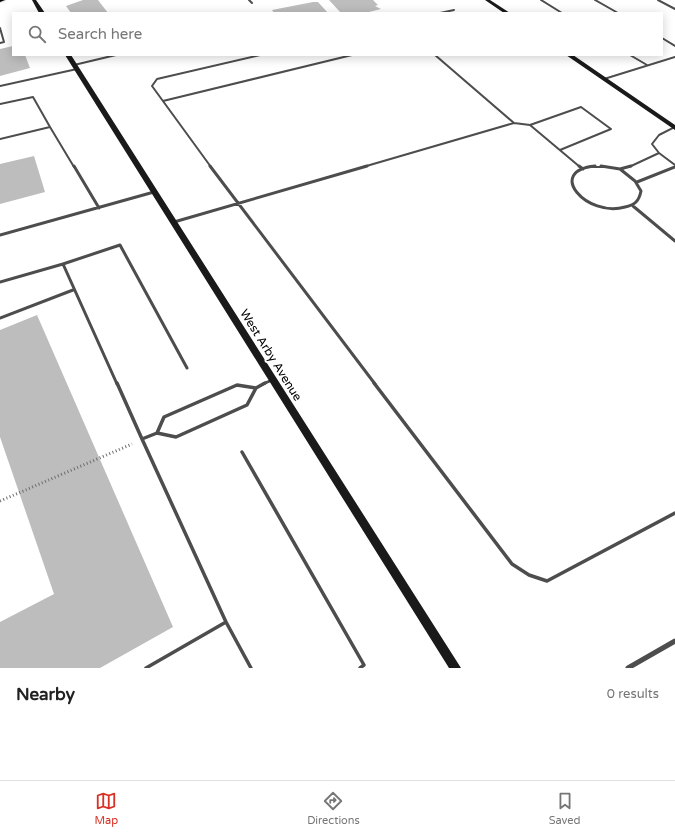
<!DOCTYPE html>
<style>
body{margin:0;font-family:"Varela Round",sans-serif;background:#f6f6f6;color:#222}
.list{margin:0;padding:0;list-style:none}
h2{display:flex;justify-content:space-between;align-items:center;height:52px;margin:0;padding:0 16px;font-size:17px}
h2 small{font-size:13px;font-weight:400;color:#767676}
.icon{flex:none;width:22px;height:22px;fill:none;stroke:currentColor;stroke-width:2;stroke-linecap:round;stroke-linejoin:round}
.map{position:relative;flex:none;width:675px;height:668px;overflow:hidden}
.search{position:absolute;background:#fff;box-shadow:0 2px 10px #0003;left:12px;right:12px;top:12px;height:44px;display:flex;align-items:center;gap:10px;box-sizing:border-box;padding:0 14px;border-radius:0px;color:#767676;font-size:15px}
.sheet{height:112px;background:#fff}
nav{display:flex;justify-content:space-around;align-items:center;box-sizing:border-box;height:56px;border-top:1px solid #e0e0e0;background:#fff;font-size:11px;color:#767676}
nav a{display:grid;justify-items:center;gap:2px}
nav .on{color:#d93025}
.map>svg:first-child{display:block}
.building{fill:#bdbdbd}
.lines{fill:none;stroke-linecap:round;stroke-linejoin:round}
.primary-casing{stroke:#dbdbdb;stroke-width:2}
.path{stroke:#6f6f6f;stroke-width:3;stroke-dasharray:1 2.5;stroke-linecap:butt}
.lane-far2{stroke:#4d4d4d;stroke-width:2}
.lane-far1{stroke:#4d4d4d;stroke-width:3}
.lane{stroke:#4d4d4d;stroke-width:3.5}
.street{stroke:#4d4d4d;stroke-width:5}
.secondary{fill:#1a1a1a;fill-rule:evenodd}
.primary{fill:#000;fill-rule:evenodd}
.labels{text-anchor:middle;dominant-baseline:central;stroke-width:4;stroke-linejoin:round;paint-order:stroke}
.street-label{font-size:12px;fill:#000;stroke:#fff}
</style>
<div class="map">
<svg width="675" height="668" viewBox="0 0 675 668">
<rect width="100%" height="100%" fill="#fff"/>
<path class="building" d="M83 0H98L108 13H71L66 6Z
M329 0H373L378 5 375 6 381 9 365 13H341Z
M313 2H318L328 13H274L272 10Z
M13 46V55H25L30 68 0 76V49Z
M34 156 45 192 0 204V164Z
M37 315 173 627 100 668H0V622L54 594 0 437V330Z"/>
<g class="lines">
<defs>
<path id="primary" d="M0 0H5L0 2Z"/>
</defs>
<use href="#primary" class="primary-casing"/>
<path class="path" d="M0 501 132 444"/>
<path class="lane-far2" d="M249 0 252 3
M541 0 562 13
M595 0 618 13
M658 0 675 9
M440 13 454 10
M0 28 4 42 0 43
M662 38 675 46
M435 55 514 123
M630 55 647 65
M74 65 116 55
M604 79 675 57
M0 86 77 69
M163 101 352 55
M0 104 33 97 50 127
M530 125 581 107 611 129 560 150
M0 139 50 127 74 167
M659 153 675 165
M211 167 152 86 157 79 260 55
M363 167 514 123 530 125 580 167
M588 167H609
M629 167 659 153 652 144 659 135 675 127"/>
<path class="lane-far1" d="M74 166 99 208
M210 166 375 384
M579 166 583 169
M595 166C545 171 587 218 625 207 635 205 639 201 641 191L635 181 620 169
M601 166 620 169
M620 169 631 166
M637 182 675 167
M633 206 675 241
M174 222 367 166
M0 235 154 192
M63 264 120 245 187 368
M0 282 63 264 117 384
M0 318 73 290
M263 384 272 380"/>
<path class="lane" d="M117 383 142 439
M374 383 512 564 529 575 547 581 675 513
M157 433 176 437 247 405 256 388 265 383
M242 452 364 665 360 668
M226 622 251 668
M146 668 226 622 142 439 157 433 164 417 237 385 256 388"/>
<path class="street" d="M628 668 675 641"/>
<path class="secondary" d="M32 0H36L45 13H39Z
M485 0H490L510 13H504Z
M65 55H71L461 668H449Z
M566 55H573L675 125V130Z"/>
<use href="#primary" class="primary"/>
</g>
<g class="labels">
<g class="street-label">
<text transform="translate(271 355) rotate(58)">West Arby Avenue</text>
</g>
</g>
</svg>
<div class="search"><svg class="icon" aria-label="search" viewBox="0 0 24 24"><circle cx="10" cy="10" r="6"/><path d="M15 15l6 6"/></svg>Search here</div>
</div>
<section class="sheet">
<h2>Nearby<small>0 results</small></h2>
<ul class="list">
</ul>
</section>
<nav>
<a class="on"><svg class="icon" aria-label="map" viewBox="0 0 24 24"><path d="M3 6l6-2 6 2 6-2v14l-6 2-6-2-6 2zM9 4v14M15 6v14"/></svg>Map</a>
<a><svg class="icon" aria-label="directions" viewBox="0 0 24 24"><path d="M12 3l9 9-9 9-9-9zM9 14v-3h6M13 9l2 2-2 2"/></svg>Directions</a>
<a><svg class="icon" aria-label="saved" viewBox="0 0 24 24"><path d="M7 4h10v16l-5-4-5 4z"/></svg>Saved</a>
</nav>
